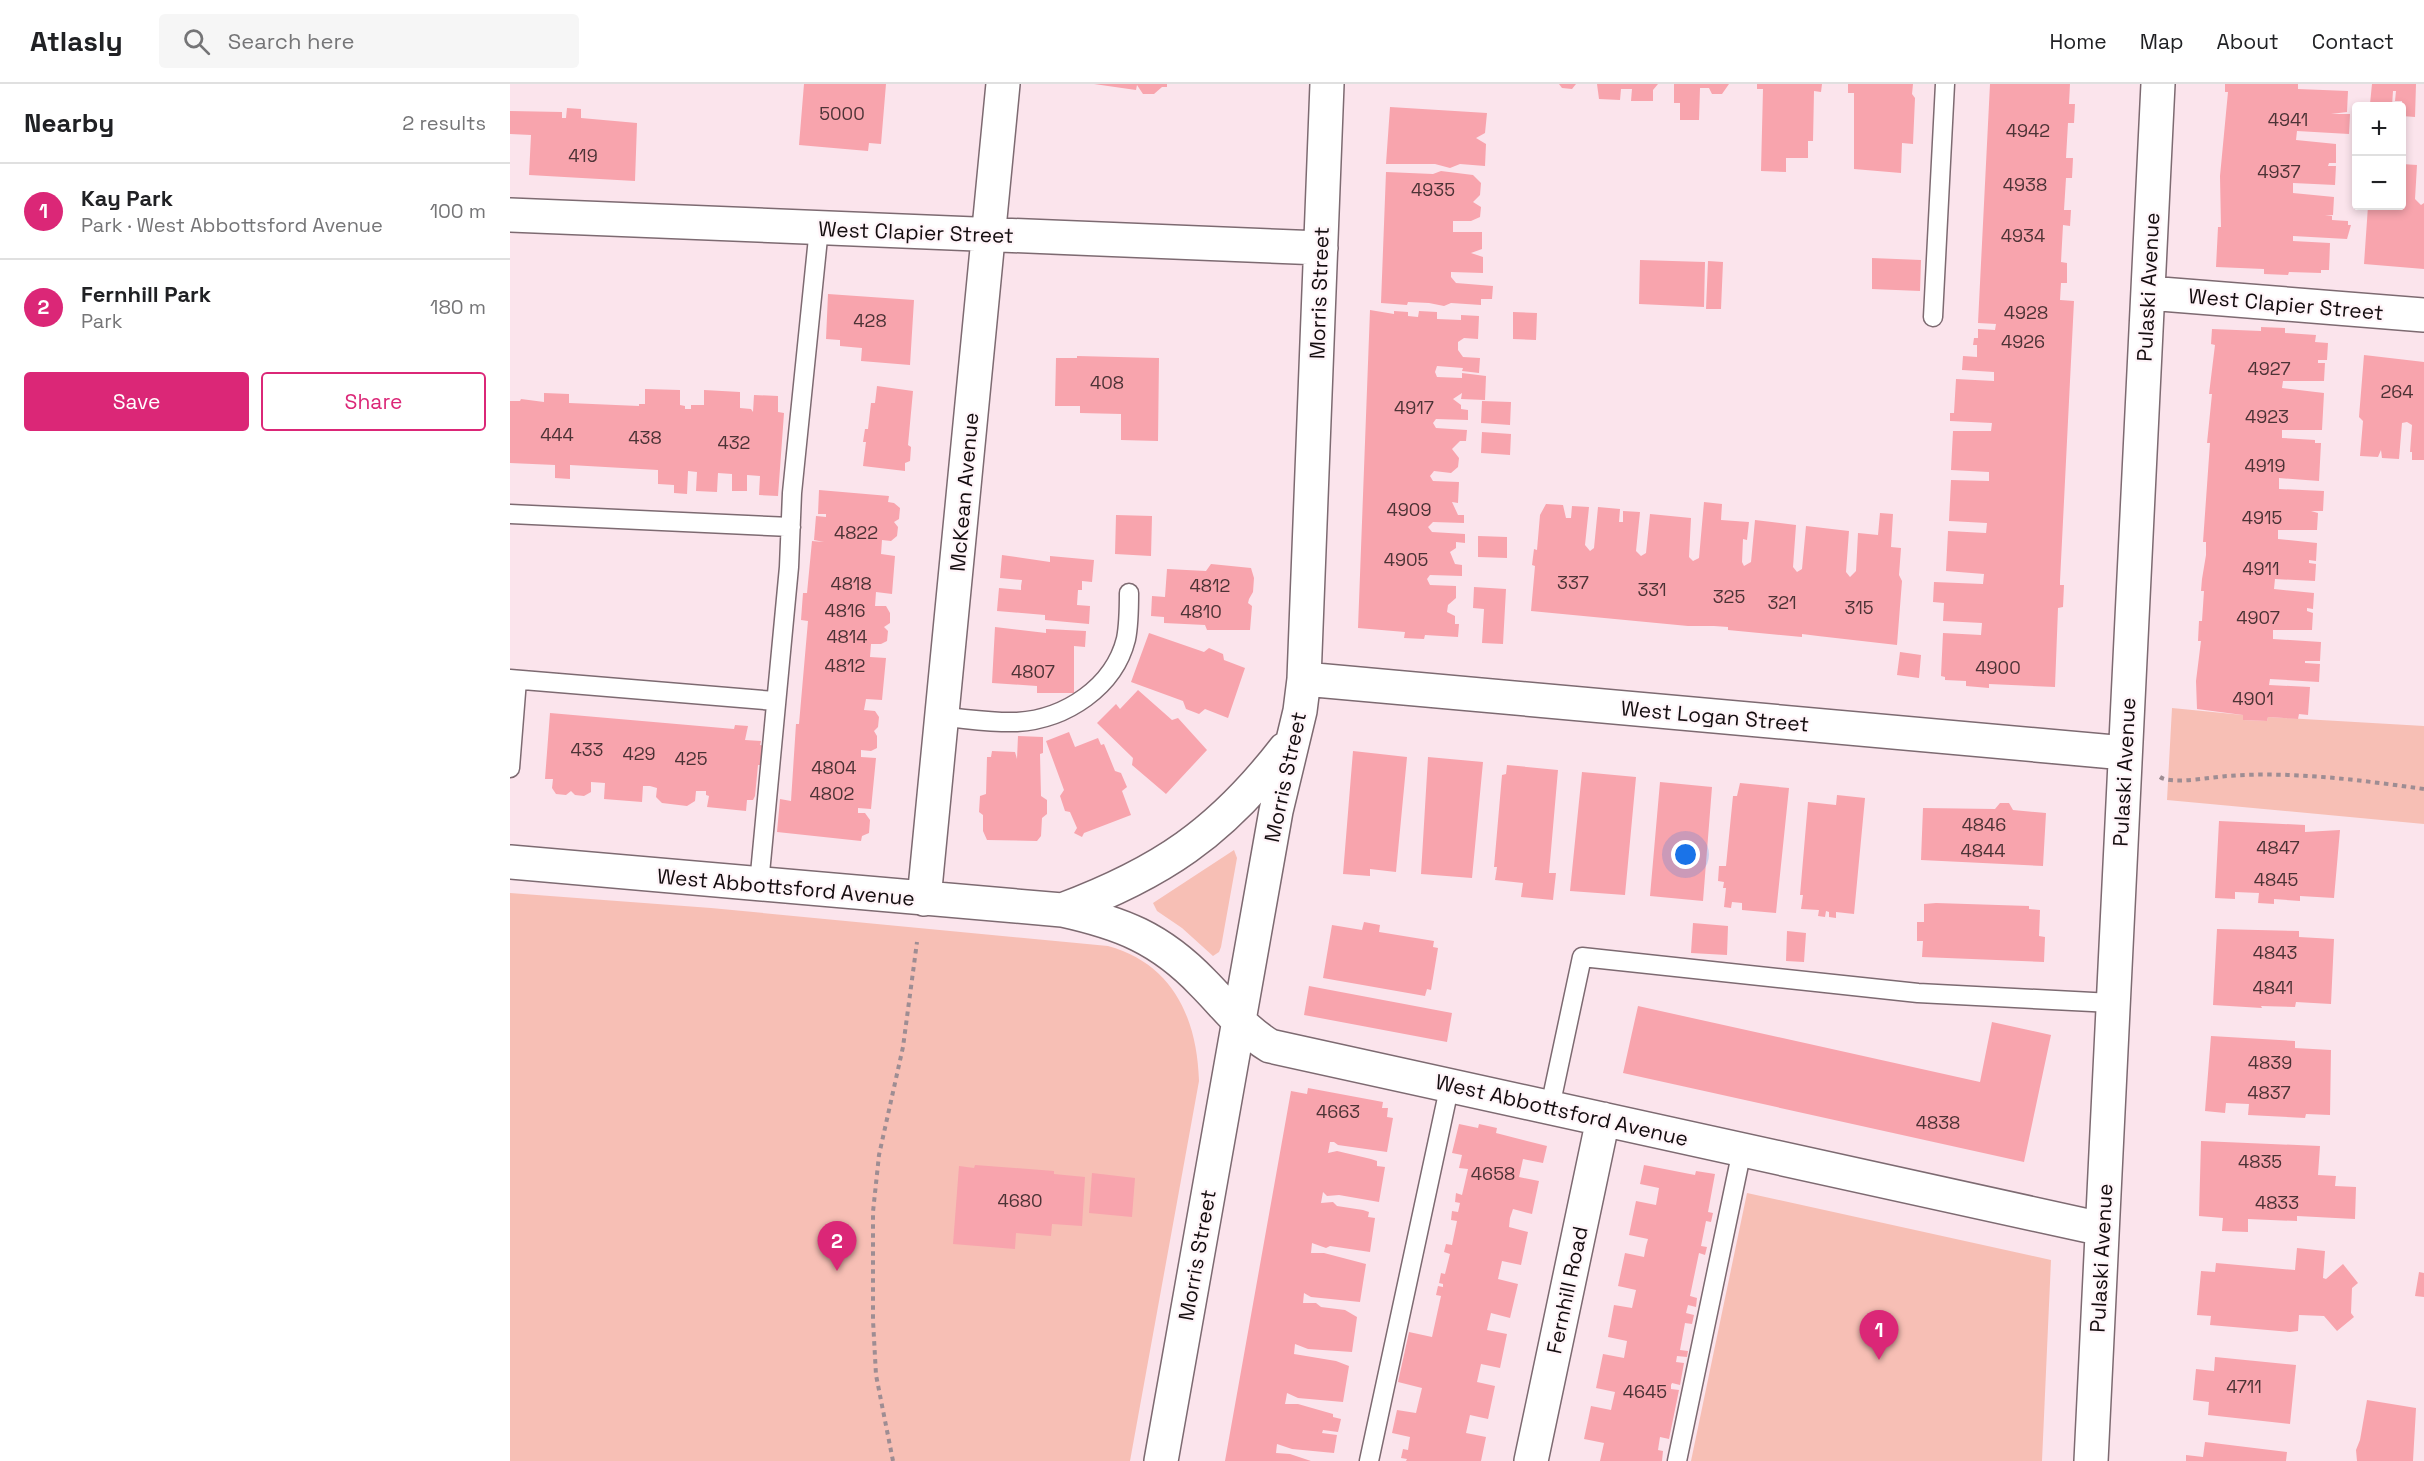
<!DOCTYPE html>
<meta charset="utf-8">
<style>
body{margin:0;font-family:"Space Grotesk",sans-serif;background:#f6f6f6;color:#202124}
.controls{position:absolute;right:18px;top:18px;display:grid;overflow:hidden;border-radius:6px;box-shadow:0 3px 9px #0003}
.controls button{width:54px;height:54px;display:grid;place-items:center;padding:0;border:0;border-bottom:2px solid #e0e0e0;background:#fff;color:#202124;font:30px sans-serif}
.you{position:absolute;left:1176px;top:771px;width:21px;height:21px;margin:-15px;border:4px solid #fff;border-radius:50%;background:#1a73e8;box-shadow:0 0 0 9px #1a73e833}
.badge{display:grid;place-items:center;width:39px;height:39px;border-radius:50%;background:#db2777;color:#fff;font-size:20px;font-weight:700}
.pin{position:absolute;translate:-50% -50px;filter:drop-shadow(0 2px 3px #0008)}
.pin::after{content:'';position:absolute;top:32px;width:21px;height:18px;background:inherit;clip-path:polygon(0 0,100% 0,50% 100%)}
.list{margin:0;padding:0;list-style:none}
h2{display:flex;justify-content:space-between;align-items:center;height:78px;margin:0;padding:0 24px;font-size:26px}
h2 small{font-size:20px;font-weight:400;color:#757577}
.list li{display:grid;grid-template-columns:39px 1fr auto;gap:18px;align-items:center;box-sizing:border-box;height:96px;padding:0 24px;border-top:2px solid #e0e0e0}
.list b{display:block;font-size:22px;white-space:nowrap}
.list p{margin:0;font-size:20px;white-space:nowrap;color:#757577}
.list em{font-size:20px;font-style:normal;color:#757577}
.actions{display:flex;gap:12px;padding:18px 24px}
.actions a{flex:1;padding:14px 0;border:2px solid #db2777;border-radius:6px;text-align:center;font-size:21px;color:#db2777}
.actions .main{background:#db2777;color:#fff}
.icon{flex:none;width:33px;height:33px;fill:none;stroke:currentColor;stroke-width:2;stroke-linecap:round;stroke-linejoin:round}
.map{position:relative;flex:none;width:1914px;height:1377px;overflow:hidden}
header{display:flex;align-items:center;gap:36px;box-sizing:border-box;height:84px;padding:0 30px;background:#fff;border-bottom:2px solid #e0e0e0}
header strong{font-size:28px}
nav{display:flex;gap:33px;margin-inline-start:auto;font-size:21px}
.search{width:420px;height:54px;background:#f6f6f6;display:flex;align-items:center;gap:15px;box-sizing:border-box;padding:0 21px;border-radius:6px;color:#757577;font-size:22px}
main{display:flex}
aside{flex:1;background:#fff}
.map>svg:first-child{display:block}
.green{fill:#f7bfb5}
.building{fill:#f8a4ad}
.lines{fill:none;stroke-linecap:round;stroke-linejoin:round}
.lane-casing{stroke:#7d6a71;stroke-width:21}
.street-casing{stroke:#7d6a71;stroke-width:36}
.path{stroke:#9e8d93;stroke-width:4;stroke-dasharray:4.5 4.5;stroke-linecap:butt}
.lane{stroke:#fff;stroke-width:18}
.street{stroke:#fff;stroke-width:33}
.labels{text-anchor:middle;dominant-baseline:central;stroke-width:4.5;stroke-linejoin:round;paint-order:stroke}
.number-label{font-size:18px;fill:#4d3336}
.street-label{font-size:21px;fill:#140d0f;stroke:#fff5f9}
</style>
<header>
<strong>Atlasly</strong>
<div class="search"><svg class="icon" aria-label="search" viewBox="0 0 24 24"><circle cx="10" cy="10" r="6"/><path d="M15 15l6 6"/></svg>Search here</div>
<nav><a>Home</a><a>Map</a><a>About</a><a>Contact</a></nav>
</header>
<main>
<aside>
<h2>Nearby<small>2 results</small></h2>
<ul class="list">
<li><span class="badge">1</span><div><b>Kay Park</b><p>Park · West Abbottsford Avenue</p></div><em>100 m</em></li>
<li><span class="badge">2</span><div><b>Fernhill Park</b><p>Park</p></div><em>180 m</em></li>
</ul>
<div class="actions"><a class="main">Save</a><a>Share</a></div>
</aside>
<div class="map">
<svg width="1914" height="1377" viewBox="0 0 1914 1377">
<rect width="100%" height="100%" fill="#fbe4ec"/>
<path class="green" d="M1662 624 1733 631V636L1757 637 1758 633 1914 642V740L1657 716Z
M724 766 727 774 711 863 709 868 703 872 672 844 647 827 643 819Z
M0 809 201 824 598 862C663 880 687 934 689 997L620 1377H0Z
M1237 1109 1541 1176 1532 1377H1181Z"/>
<path class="building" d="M294 0H376L371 60 359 59 358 67 289 61Z
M584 0H657V3H652L644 10H633L627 1 626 6Z
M1049 0H1066L1062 5 1052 4Z
M1087 0H1148L1143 6V17H1121L1122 5H1111L1110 16 1089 15Z
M1164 0H1219L1212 10H1202L1199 4H1190L1189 36H1170V19H1164Z
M1247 0H1312L1311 8 1304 7 1303 57H1298V74H1276V88L1251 87 1253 5H1247Z
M1338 0H1403L1402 10 1405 14 1403 60 1392 59 1391 89 1344 85V9H1338Z
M1480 0H1560L1559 20H1565L1564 39H1558L1556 74H1563L1562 94H1556L1554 126H1561L1560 142 1553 141 1551 178 1557 179V199H1551L1550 216 1564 217 1550 497V501H1554L1553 523 1548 524 1545 603 1479 600V604L1456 602V597L1435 596V593L1431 592 1433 549 1471 551 1472 539 1433 537 1434 519 1423 518 1424 498 1473 500 1474 490 1436 487 1438 447 1476 449 1477 439 1439 437 1441 396 1479 397V388L1441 386 1442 366 1443 347H1481L1482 339 1440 337V329H1444L1446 295 1484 297V288L1452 286 1453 272 1467 273V261H1463L1464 254H1468V245L1485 246 1486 240 1468 239Z
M1715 0H1788V5L1838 7 1837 28 1821 30H1840L1839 50 1787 47 1786 56 1826 60V79H1819L1818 82H1826L1825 101 1783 99V109L1824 113 1823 131 1815 132H1822V136L1838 137V141H1841L1837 155 1783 152V157L1820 159 1819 186H1811V189L1779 188 1778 191 1754 190V185L1706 183 1708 143H1711L1710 92 1718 8H1715Z
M1862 0H1906L1905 33 1892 32V17H1885L1886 7H1883L1882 22 1860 20Z
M880 23 977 29 975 49 966 54 976 60 975 82 950 80 940 84 925 80H876Z
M57 24 71 25V34L127 39 125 97 19 91 21 51 0 50V27L52 28V34H56Z
M1892 80 1907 81 1905 115 1911 121 1914 119V185L1854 180 1858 122H1892Z
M931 87 963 91 971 99 970 111 963 118 971 123 970 133 961 137H943V148H972V165L961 169 973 173V189L941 188V193L946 199 983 202 982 215H971V221L941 219 934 222 919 219 898 218 897 221 871 219 876 88 923 90Z
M1362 174 1411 176 1410 207 1362 205Z
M1130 176 1195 178 1194 223 1129 220Z
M1198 177 1213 178 1211 225H1196Z
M318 210 404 216 400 281 351 277 352 264 330 262V256L316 255Z
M860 226 884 230V227L898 228V232L908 233 909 227 927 228V235L951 236V231L969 232 968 255 954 254 948 258V266L953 273 970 274 969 289 952 287 953 284 927 282 925 288 927 293 952 294V289L976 292 975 316 951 315 952 309 943 315 951 321V325L958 326V336L926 335 923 339 926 344 957 346 956 357H950L942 365 949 374 948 383 941 389 924 387 920 392 923 397 949 398 948 419 942 418 948 431H954V439L923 438 918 443 922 448 955 450V459L946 458V464L940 468 945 480 952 481V492L920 491 917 495 920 501 946 502V514L938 521 937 528 945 532V540H949L948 553 915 551 914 555 894 554 895 548 848 544Z
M1003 228 1027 229 1026 256 1003 255Z
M1751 243 1775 244V249L1806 251 1805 258 1818 259 1817 276H1808V279H1815L1814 297H1773L1772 304 1814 309 1812 346H1772V354L1805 356V359H1811L1809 397 1769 394V405L1814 407 1813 427H1801L1808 429 1807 446H1768V455L1807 459 1806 477 1799 476V479L1806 480 1805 497 1765 495 1764 505 1804 509 1803 525 1797 524V527L1803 529 1802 546H1763V555L1811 558 1810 577H1795V579L1810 580 1809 598 1760 595 1759 601 1800 603 1798 631 1789 630 1788 635 1758 633 1757 637 1733 636V631L1687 625 1686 597 1691 557H1688L1689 537H1692L1694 507H1691L1692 495 1696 471V458H1693L1700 359H1697L1701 320 1702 310H1699L1705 261 1701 260 1702 245 1751 247Z
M1854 271 1914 278V376H1902V368H1900L1902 341 1897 338 1892 339 1889 375 1872 374 1871 366 1868 373 1850 372 1853 337 1849 333Z
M567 272 649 274 648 357 611 356V330L570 329V322H545L546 274H567Z
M367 302 403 307 398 361 401 363 400 377 395 379V387L353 382 356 358H353L355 345H358L361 319H365Z
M135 305 170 306V321L175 322V325H181V321H194V306L230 308V324L241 325 243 328 244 311 268 312V328L274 329 268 412 249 411 250 392 237 391V407H222V390L208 389 207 408 186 407 187 388 178 387 177 410 164 409V401L148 400V386L60 381V395L45 394V381L0 379V317H10L11 315 34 318V309L59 310V319L129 322V320H135Z
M972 317 1001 318 1000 341 971 339Z
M972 348 1001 350 1000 371 971 369Z
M309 406 379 412 378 418 384 419 390 424 389 435 384 438 388 443 387 452 381 457 372 456 371 470 385 472 382 510 366 508 365 522H376L380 529V539L374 543 378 547 377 557 371 560H361L360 573 376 574 372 616 356 615 354 626 365 627 369 633 368 643 364 647 367 652V664L361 667 351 666V673L366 674 361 725 348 724V729H355L360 736 359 749 352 752 351 757 267 748 270 715 281 717 286 640H289L298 537 291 536 293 509H297L302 457 314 458 304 456 306 432 316 433V430H308Z
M1194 418 1212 420 1211 436 1239 438 1237 456 1233 455 1232 478 1234 482 1241 478 1245 436 1286 441 1283 483 1287 488 1292 485 1296 442 1339 447 1336 488 1340 493 1346 487 1348 449 1368 451 1370 429 1383 430 1381 463 1391 464 1389 491 1392 497 1387 561 1308 552 1292 550V553L1218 546V543L1204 542H1178L1021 527 1025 482 1022 481 1024 465 1027 466 1030 431 1036 420 1053 421 1056 434H1061L1062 422 1079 423 1075 461 1080 467 1084 464 1088 423 1110 425 1109 438H1113V427L1130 428 1126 467 1131 472 1136 469 1140 430 1181 434 1179 473 1183 477 1189 474Z
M606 431 642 432 641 472 605 470Z
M968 452 997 453V474L968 473Z
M492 471 540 478V472L584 476 582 498 572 497V506H568L567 521 580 522 579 540 535 536V531L487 527 489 504 511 506V502L512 496 490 494Z
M701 480 741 484 744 494 743 508 739 515 738 519 742 522 740 546H697L695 541 654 539V533L641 532 642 512 655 513 657 485 696 487Z
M964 503 996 505 993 560 972 559 974 525 963 524Z
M485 543 536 549V545L576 547 575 563 564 562V609H527V602L482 599Z
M639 549 694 568 699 564 713 570 714 576 735 584 718 634 695 625 689 630 676 625 673 617 621 598Z
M1390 568 1411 571 1409 594 1387 591Z
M628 606 662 636 668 634 697 666 656 710 622 681 623 674 587 639 606 620 610 625Z
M40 629 224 645 225 641 238 642 235 656 251 657 250 661 255 662 253 681H248L245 712 243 716H237L236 727 197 723 199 712 196 711V707H186L185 717 177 722 152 719 146 713 147 704 140 702H133L132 718 94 715 95 699 81 698V708L74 712 65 711 61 707 56 711 46 710 42 704 43 695H35Z
M559 648 565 663 588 654 591 661 594 660 605 687 611 689 617 703 612 707 621 731 574 749 572 753 564 749 567 744 560 728 555 727 550 712 554 706 536 657Z
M508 652 533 653V669L530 670 531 712 537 716V730L532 734 531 752 527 757 477 756 473 747V731L469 728 470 712 476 710 477 673H481L482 667 505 668 507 675Z
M843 667 897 673 886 788 860 785V792L833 790Z
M918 673 973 678 962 794 911 790Z
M997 681 1048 686 1039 789H1046L1043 816 1011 813 1013 799 985 796 987 783H984L992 691 996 690Z
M1072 688 1126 693 1115 811 1060 807Z
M1150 698 1202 703 1193 817 1140 812Z
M1230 699 1279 704 1266 829 1232 826V819L1222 818 1221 824 1214 823 1216 804H1213L1214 798 1208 797 1209 782H1216L1223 712H1227Z
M1327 711 1355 714 1344 830 1326 828V834L1319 833V828L1316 827 1315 833 1308 832 1309 826 1291 825 1293 811H1290L1298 718 1326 721Z
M1490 719H1499L1503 726 1536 729 1533 782 1411 776 1413 724 1485 725Z
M1709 737 1795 741V748L1830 746 1824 814 1790 812V817L1764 815V820L1748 819 1749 809 1725 808V815L1705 814Z
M1426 819 1519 822V825L1530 826 1529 852 1535 853 1534 878 1412 873 1413 857H1407V838H1414V820Z
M854 838 870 841 869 848 924 857 923 863 928 864 921 906 917 905 915 912 813 894 822 841 852 846Z
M1183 839 1218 842 1217 871 1181 869Z
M1707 845 1789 847V853L1824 855 1821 920 1786 918 1785 923 1751 922 1752 924 1703 921Z
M1277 847 1296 849 1294 878 1276 877Z
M799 902 942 929 937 958 794 931Z
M1128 922 1470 998 1482 938 1541 951 1514 1078 1113 989Z
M1701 952 1785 957V964L1821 966 1820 1031 1796 1030 1795 1034 1738 1031 1739 1020 1716 1019 1715 1029 1695 1027Z
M798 1004 873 1018 872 1024H878L877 1033 883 1034 877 1068 828 1061 824 1058H820L819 1064 818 1069 827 1067 861 1075 867 1077V1082L875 1083 869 1118 829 1111 817 1112 813 1108 811 1119 823 1118 827 1122 853 1126 859 1128 858 1133 865 1134 860 1168 820 1162 816 1164 802 1159 801 1169H814L856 1180 850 1218 801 1213 794 1209 793 1219H806L811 1223 835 1226 847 1233 842 1268 798 1265 785 1260 784 1270 826 1277 839 1282 833 1318 788 1314 777 1309 776 1315 775 1320H788L823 1330V1333L831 1335 828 1348 813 1346 812 1349 827 1351 824 1369 782 1365 767 1360 766 1369 780 1370 801 1377H715L781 1007 797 1010Z
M949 1040 968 1044 969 1040 987 1044 986 1049 1037 1062 1033 1079 1013 1075 1009 1093 1029 1097 1022 1130 1003 1125 1000 1134 999 1143 1018 1148 1011 1181 992 1177 988 1195 1008 1200 1000 1234 981 1229 977 1246 997 1250 990 1284 971 1280 967 1298 985 1302 978 1335 960 1331 956 1349 976 1353 971 1377H896L897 1375 891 1374 893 1365 898 1366 900 1353 882 1349 887 1326 906 1329 912 1304 888 1298 899 1248 922 1253 931 1212 926 1211 928 1202 933 1203V1200L929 1199 931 1189 935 1190 940 1170 934 1168 936 1160 942 1161 947 1137 941 1136 942 1127 948 1128 950 1119 945 1118 946 1109 952 1111 958 1085 949 1084 952 1071 942 1069Z
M1691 1057 1810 1062 1808 1091 1826 1092 1825 1102 1846 1103 1845 1135 1787 1132V1137L1738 1135V1148L1712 1147 1713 1134 1689 1132Z
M465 1081 544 1087V1090L575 1093 572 1142 542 1140 541 1152 506 1149 505 1165 443 1160 449 1082 464 1084Z
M1134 1081 1185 1091 1186 1087 1205 1090 1198 1128 1203 1129 1201 1138 1196 1137 1191 1162 1197 1163 1195 1171 1189 1169 1180 1212 1187 1214 1186 1223 1178 1221 1176 1229 1184 1231 1182 1240 1175 1239 1170 1266 1178 1267 1177 1273 1167 1272 1166 1278 1174 1279 1170 1301 1162 1299 1161 1301V1305L1169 1306 1159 1355 1150 1353 1148 1366 1153 1367 1152 1377H1090L1094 1359 1074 1355 1081 1322 1101 1326 1105 1308 1086 1304 1093 1270 1114 1274 1117 1257 1098 1253 1104 1221 1122 1224 1126 1206 1108 1202 1115 1169 1134 1173 1136 1162 1138 1155 1119 1151 1126 1117 1146 1121 1149 1104 1130 1100Z
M582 1089 625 1094 622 1133 579 1129Z
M1787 1164 1815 1167 1813 1194 1816 1195 1833 1180 1848 1199 1842 1204 1841 1229 1844 1233 1827 1247 1814 1232 1789 1231 1788 1247 1780 1248 1700 1241 1701 1232 1687 1231 1691 1187 1705 1188 1706 1179 1785 1186Z
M1909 1188 1914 1189V1213L1905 1212Z
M1705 1273 1786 1281 1780 1340 1698 1331 1699 1318 1683 1316 1686 1285 1704 1287Z
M1857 1316 1906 1324 1903 1377H1847L1846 1366 1850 1356Z
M1695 1358 1777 1368 1776 1377H1676V1371L1693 1373Z"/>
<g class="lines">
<defs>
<path id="lane" d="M1423 233 1435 0
M0 430 281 443
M0 595 265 617
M434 633C458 635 483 639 507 638 556 635 604 603 616 555 619 540 619 524 619 509
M0 684 7 596
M249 800 279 483 282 409 309 144
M1040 1023 1072 873 1408 909 1602 919
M859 1377 940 1000
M1167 1377 1232 1066"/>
<path id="street" d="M0 131 811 164
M1638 209 1914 231
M794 595 1615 669
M0 778 552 826C611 839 650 854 693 899 715 921 733 946 760 962L1592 1145
M414 815 493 0
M552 826C651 789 710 749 775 665
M651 1377 766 727 790 627 794 595 817 0
M1021 1377 1093 1035
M1581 1377 1648 0"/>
</defs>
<use href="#lane" class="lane-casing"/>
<use href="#street" class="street-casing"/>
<path class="path" d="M1650 693C1662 701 1701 693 1717 692 1782 687 1850 696 1914 705
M383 1377 366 1291 363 1236V1128L369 1071 393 963 407 858"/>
<use href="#lane" class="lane"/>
<use href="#street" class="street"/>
</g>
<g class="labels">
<g class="number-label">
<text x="332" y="29">5000</text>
<text x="1778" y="35">4941</text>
<text x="1518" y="46">4942</text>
<text x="73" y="71">419</text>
<text x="1769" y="87">4937</text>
<text x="1515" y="100">4938</text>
<text x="923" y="105">4935</text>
<text x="1513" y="151">4934</text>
<text x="1516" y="228">4928</text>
<text x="360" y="236">428</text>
<text x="1513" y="257">4926</text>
<text x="1759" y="284">4927</text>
<text x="597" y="298">408</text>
<text x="1887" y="307">264</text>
<text x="904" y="323">4917</text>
<text x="1757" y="332">4923</text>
<text x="47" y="350">444</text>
<text x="135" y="353">438</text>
<text x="224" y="358">432</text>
<text x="1755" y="381">4919</text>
<text x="899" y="425">4909</text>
<text x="1752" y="433">4915</text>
<text x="346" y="448">4822</text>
<text x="896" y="475">4905</text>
<text x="1751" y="484">4911</text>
<text x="1063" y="498">337</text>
<text x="341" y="499">4818</text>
<text x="700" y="501">4812</text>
<text x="1142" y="505">331</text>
<text x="1219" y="512">325</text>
<text x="1272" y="518">321</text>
<text x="1349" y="523">315</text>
<text x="335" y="526">4816</text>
<text x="691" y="527">4810</text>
<text x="1748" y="533">4907</text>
<text x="337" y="552">4814</text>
<text x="335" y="581">4812</text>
<text x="1488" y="583">4900</text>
<text x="523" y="587">4807</text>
<text x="1743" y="614">4901</text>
<text x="77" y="665">433</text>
<text x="129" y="669">429</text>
<text x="181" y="674">425</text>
<text x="324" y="683">4804</text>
<text x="322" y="709">4802</text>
<text x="1474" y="740">4846</text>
<text x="1768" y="763">4847</text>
<text x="1473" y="766">4844</text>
<text x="1766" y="795">4845</text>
<text x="1765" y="868">4843</text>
<text x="1763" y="903">4841</text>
<text x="1760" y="978">4839</text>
<text x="1759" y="1008">4837</text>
<text x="828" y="1027">4663</text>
<text x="1428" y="1038">4838</text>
<text x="1750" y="1077">4835</text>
<text x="983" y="1089">4658</text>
<text x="510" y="1116">4680</text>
<text x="1767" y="1118">4833</text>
<text x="1734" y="1302">4711</text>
<text x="1135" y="1307">4645</text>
</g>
<g class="street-label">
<text transform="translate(406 148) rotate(2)">West Clapier Street</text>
<text transform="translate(1638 203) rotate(-87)">Pulaski Avenue</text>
<text transform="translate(809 209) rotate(-88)">Morris Street</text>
<text transform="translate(1776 220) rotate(5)">West Clapier Street</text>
<text transform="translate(454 408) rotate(-85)">McKean Avenue</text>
<text transform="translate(1205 632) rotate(5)">West Logan Street</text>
<text transform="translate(1614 688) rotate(-87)">Pulaski Avenue</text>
<text transform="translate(775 693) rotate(-78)">Morris Street</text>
<text transform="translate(276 803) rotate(5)">West Abbottsford Avenue</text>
<text transform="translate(1052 1026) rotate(13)">West Abbottsford Avenue</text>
<text transform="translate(687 1171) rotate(-80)">Morris Street</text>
<text transform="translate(1591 1174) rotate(-87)">Pulaski Avenue</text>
<text transform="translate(1057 1206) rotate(-78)">Fernhill Road</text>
</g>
</g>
</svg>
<div class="controls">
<button>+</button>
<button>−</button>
</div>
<div class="you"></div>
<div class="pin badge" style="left:1369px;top:1276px">1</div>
<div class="pin badge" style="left:327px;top:1187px">2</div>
</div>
</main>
